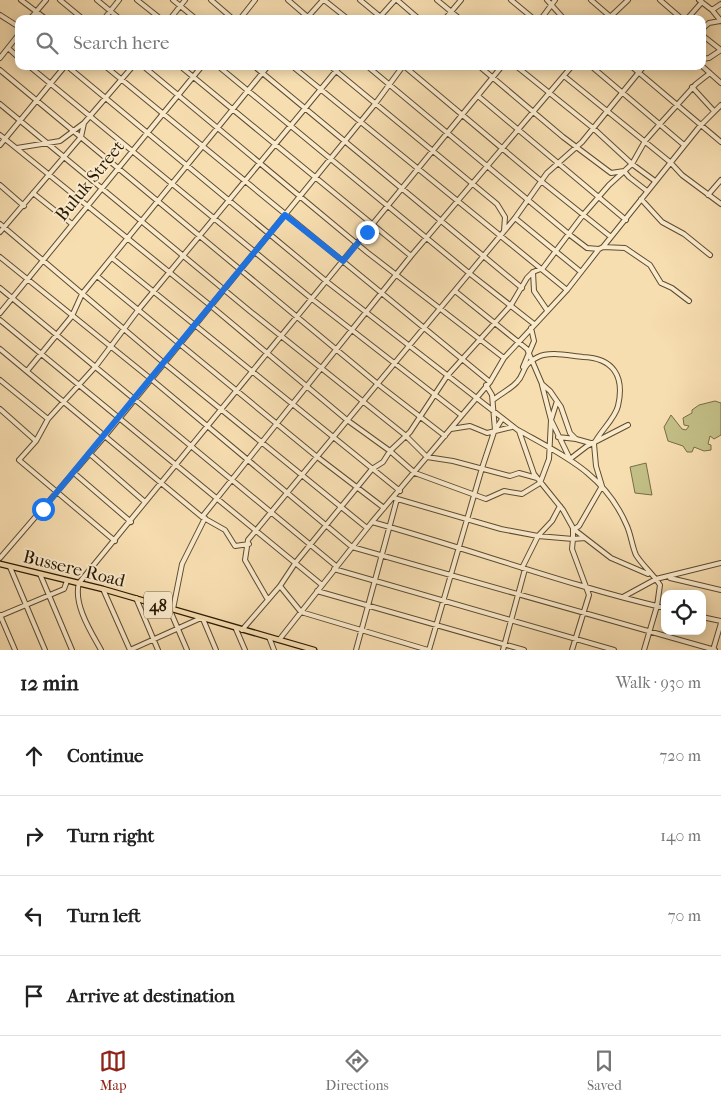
<!DOCTYPE html>
<meta charset="utf-8">
<style>
body{margin:0;font-family:"IM FELL French Canon",serif;background:#f2f2f2;color:#222}
.controls{position:absolute;right:15px;bottom:15px;display:grid;overflow:hidden;border-radius:10px;box-shadow:0 2px 12px #0003}
.controls button{width:45px;height:45px;display:grid;place-items:center;padding:0;border:0;border-bottom:1px solid #e0e0e0;background:#fff;color:#222;font:25px sans-serif}
.stop{position:absolute;width:15px;height:15px;margin:-11px;border:4px solid #1a73e8;border-radius:50%;background:#fff}
.stop.end{background:#1a73e8;border-color:#fff;box-shadow:0 1px 5px #0008}
.list{margin:0;padding:0;list-style:none}
h2{display:flex;justify-content:space-between;align-items:center;height:65px;margin:0;padding:0 20px;font-size:21px}
h2 small{font-size:16px;font-weight:400;color:#767676}
.list li{display:grid;grid-template-columns:32px 1fr auto;gap:15px;align-items:center;box-sizing:border-box;height:80px;padding:0 20px;border-top:1px solid #e0e0e0}
.list b{display:block;font-size:19px;white-space:nowrap}
.list em{font-size:16px;font-style:normal;color:#767676}
.icon{flex:none;width:28px;height:28px;fill:none;stroke:currentColor;stroke-width:2;stroke-linecap:round;stroke-linejoin:round}
.map{position:relative;flex:none;width:721px;height:650px;overflow:hidden}
.search{position:absolute;background:#fff;box-shadow:0 2px 12px #0003;left:15px;right:15px;top:15px;height:55px;display:flex;align-items:center;gap:12px;box-sizing:border-box;padding:0 18px;border-radius:10px;color:#767676;font-size:19px}
.sheet{height:385px;background:#fff}
nav{display:flex;justify-content:space-around;align-items:center;box-sizing:border-box;height:70px;border-top:1px solid #e0e0e0;background:#fff;font-size:14px;color:#767676}
nav a{display:grid;justify-items:center;gap:2px}
nav .on{color:#8f2418}
.map>svg:first-child{display:block}
.green{fill:#c3c087;stroke:#766e46}
.lines{fill:none;stroke-linecap:round;stroke-linejoin:round}
.minor-casing{stroke:#5d4c31;stroke-width:6}
.major-casing{stroke:#2a1b06;stroke-width:7}
.minor{stroke:#faeacc;stroke-width:4}
.major{stroke:#f7deb1;stroke-width:4.5}
.route{stroke:#1a73e8;stroke-width:6}
.labels{text-anchor:middle;dominant-baseline:central;stroke-width:4;stroke-linejoin:round;paint-order:stroke}
.shield{fill:#faeacc;stroke:#685941;stroke-width:1}
.shield-label{font-size:16px;font-weight:bold;fill:#2a1b06}
.street-label{font-size:18px;fill:#2a1b06;stroke:#faeacc}
</style>
<div class="map">
<svg width="721" height="650" viewBox="0 0 721 650">
<rect width="100%" height="100%" fill="#f7deb1"/>
<filter id="stains"><feTurbulence type="fractalNoise" baseFrequency=".004" numOctaves="4"/><feColorMatrix values="0 0 0 0 .2 0 0 0 0 .09 0 0 0 0 .02 0 0 0 .5 -.17"/></filter>
<radialGradient id="worn" r=".72"><stop offset=".6" stop-color="#630" stop-opacity="0"/><stop offset="1" stop-color="#630" stop-opacity=".3"/></radialGradient>
<path class="green" d="M715 401 721 403V435L714 439 710 436 708 444 711 445V450L704 451 694 447 692 452H687L683 446 668 441 664 427 671 415 682 429 686 430 689 426 684 425 683 418 692 413V410L699 405Z
M646 463 652 495 635 493 630 467Z"/>
<g class="lines">
<defs>
<path id="minor" d="M21 0 46 19
M60 0 83 19
M97 0 120 19
M137 0 161 19
M173 0 196 19
M211 0 233 19
M288 0 310 19
M324 0 348 19
M360 0 383 19
M397 0 419 19
M437 0 460 19
M511 0 534 19
M547 0 564 19
M591 0 613 19
M660 0 682 19
M699 0 712 10 721 21
M712 10 721 4
M0 15 19 27
M30 19 46 0
M104 19 119 0
M170 19 185 0
M240 19 255 0
M306 19 323 0
M378 19 395 0
M445 19 461 0
M541 19 555 0
M608 19 628 0
M687 19 702 2
M702 29 709 23 720 21
M702 35 721 50
M8 48 19 58
M0 58 19 34
M702 59 709 58 721 50
M29 66 312 299 461 415
M67 66 326 281 519 431 534 474 563 510 573 528V539L538 536 501 529 394 498
M105 66 490 382
M143 66 368 253 504 358
M180 66 411 256
M218 66 469 273 534 324
M254 66 522 288
M292 66 567 290
M330 66 497 204 505 217 504 231
M367 66 570 235 587 248 599 249
M404 66 541 181 611 237
M479 66 563 137 611 173 624 171 629 177 647 191
M516 66 593 128 632 164 655 181
M591 66 684 145
M631 66 721 142
M702 66 721 83
M0 70 379 385 445 436
M564 76 670 162 682 175 721 204
M692 87 713 110
M478 96 626 220
M0 104 251 312 405 435 427 457 453 461 510 476 519 473 537 478
M0 135 211 306 347 420 390 451 415 473 486 499 504 491 522 494 540 483 549 459 551 420 557 401
M0 145 65 66
M17 148 60 141 84 123
M0 185 24 206
M33 193 72 224
M708 195 721 180
M641 199 662 222 684 234 710 255
M515 218 581 272
M0 224 164 363 367 528
M0 232 81 137 84 123 133 66
M603 247 625 248 650 265 661 283 672 288 689 301
M0 257 151 379 352 547 715 650
M112 258 400 491
M533 272 534 291 547 310
M97 276 316 456 384 508
M0 288 336 566
M455 291 527 349 542 384 550 391 561 407 570 433 576 439 594 444 596 466 602 486 579 526 573 530
M0 313 202 66
M0 320 322 585
M0 349 202 517 225 530 235 546 249 544
M523 367 534 341 531 328
M27 371 72 316 82 294 268 66
M0 380 48 419
M486 385 492 395 495 430
M542 385 551 420 570 459 587 446 628 425
M493 400C500 394 511 389 517 382 526 373 520 366 538 357 550 351 570 356 583 357 613 358 625 376 618 406 615 419 600 431 594 444
M0 409 36 441
M451 429 470 426 487 433 512 427
M518 430C564 456 605 474 627 526 631 535 632 546 636 555 643 566 653 574 660 585L657 606 644 650
M558 437 576 439
M90 454 145 502
M74 473 131 522
M202 517 411 256 572 66
M372 522C470 549 566 585 665 608
M576 531 611 558 648 574
M115 541 19 460 36 441 48 419 96 366 139 309 340 66
M0 558 105 436 375 104 403 66
M10 567 45 650
M522 568 538 536 552 521 560 506
M334 569 614 650
M40 574 72 650
M670 578 721 590
M103 589 130 650
M317 591 524 650
M623 597 656 579 721 563
M136 598 158 650
M268 600 245 560 248 540 515 218 547 173 582 142 644 66
M169 608 187 650
M173 609 182 564 205 518
M0 615 15 650
M0 616 64 589 67 581
M702 617 721 621
M203 619 216 650
M236 629 245 650
M242 630 280 586
M269 637 274 650
M279 640 372 522 490 382 504 358 567 290 599 249 603 247 700 126 721 105
M101 650C91 632 73 604 79 583L502 66
M130 650 201 618
M356 650 397 499
M428 650 301 612 280 586 296 562 372 469 383 462 390 451 410 432 447 376 511 305 527 278 533 272 543 268 583 215 609 185 632 164 645 141 659 125 696 84 710 73
M429 650 482 468 494 432 502 419
M503 650 525 569
M572 650 589 595 572 549 573 539 585 538
M713 650 721 623"/>
<path id="major" d="M0 564 103 589 314 650"/>
</defs>
<use href="#minor" class="minor-casing"/>
<use href="#major" class="major-casing"/>
<use href="#minor" class="minor"/>
<use href="#major" class="major"/>
</g>
<g class="lines">
<path class="route" d="M43 509 285 215 343 261 367 232"/>
</g>
<g class="labels">
<rect class="shield" x="144" y="591.5" width="28" height="27" rx="4"/>
<g class="shield-label">
<text x="158" y="605">48</text>
</g>
<g class="street-label">
<text transform="translate(90 181) rotate(-51)">Buluk Street</text>
<text transform="translate(74 569) rotate(14)">Bussere Road</text>
</g>
</g>
<rect width="100%" height="100%" filter="url(#stains)"/>
<rect width="100%" height="100%" fill="url(#worn)"/>
</svg>
<div class="controls">
<button><svg class="icon" aria-label="locate" viewBox="0 0 24 24"><circle cx="12" cy="12" r="6"/><path d="M12 2v4M12 18v4M2 12h4M18 12h4"/></svg></button>
</div>
<div class="stop" style="left:43px;top:509px"></div>
<div class="stop end" style="left:367px;top:232px"></div>
<div class="search"><svg class="icon" aria-label="search" viewBox="0 0 24 24"><circle cx="10" cy="10" r="6"/><path d="M15 15l6 6"/></svg>Search here</div>
</div>
<section class="sheet">
<h2>12 min<small>Walk · 930 m</small></h2>
<ul class="list">
<li><svg class="icon" aria-label="ahead" viewBox="0 0 24 24"><path d="M12 20V5M6 11l6-6 6 6"/></svg><div><b>Continue</b></div><em>720 m</em></li>
<li><svg class="icon" aria-label="right" viewBox="0 0 24 24"><path d="M7 20v-9h11M14 6l5 5-5 5"/></svg><div><b>Turn right</b></div><em>140 m</em></li>
<li><svg class="icon" aria-label="left" viewBox="0 0 24 24"><path d="M17 20v-9H6M10 6l-5 5 5 5"/></svg><div><b>Turn left</b></div><em>70 m</em></li>
<li><svg class="icon" aria-label="arrive" viewBox="0 0 24 24"><path d="M6 21V4h12l-3 4 3 4H6"/></svg><div><b>Arrive at destination</b></div></li>
</ul>
</section>
<nav>
<a class="on"><svg class="icon" aria-label="map" viewBox="0 0 24 24"><path d="M3 6l6-2 6 2 6-2v14l-6 2-6-2-6 2zM9 4v14M15 6v14"/></svg>Map</a>
<a><svg class="icon" aria-label="directions" viewBox="0 0 24 24"><path d="M12 3l9 9-9 9-9-9zM9 14v-3h6M13 9l2 2-2 2"/></svg>Directions</a>
<a><svg class="icon" aria-label="saved" viewBox="0 0 24 24"><path d="M7 4h10v16l-5-4-5 4z"/></svg>Saved</a>
</nav>
